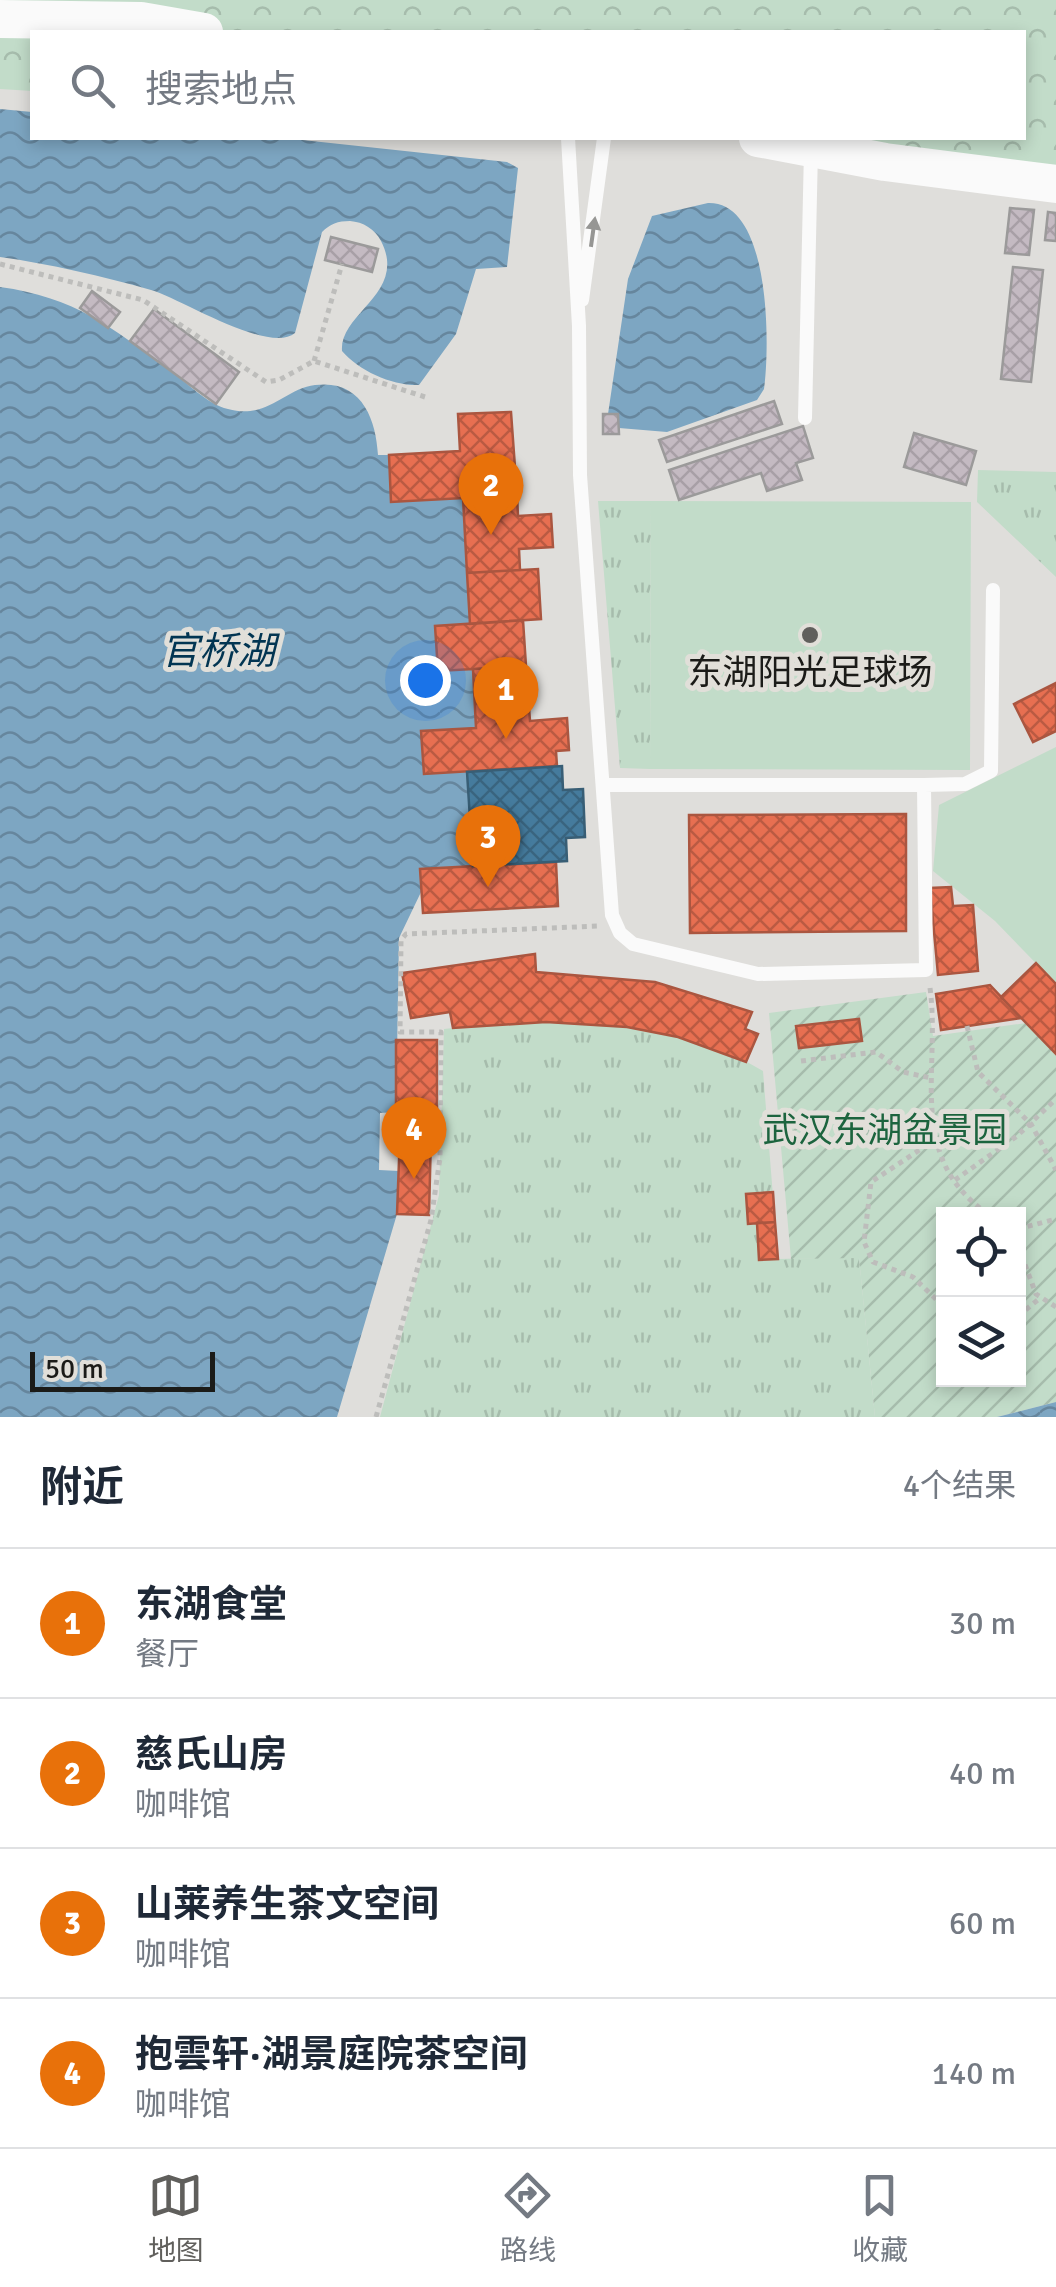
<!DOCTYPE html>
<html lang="zh">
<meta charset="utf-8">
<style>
body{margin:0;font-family:Signika,"Noto Sans SC",sans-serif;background:#f6f6f7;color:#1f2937}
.controls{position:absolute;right:30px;bottom:30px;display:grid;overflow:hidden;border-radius:0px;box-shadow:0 5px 15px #0003}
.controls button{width:90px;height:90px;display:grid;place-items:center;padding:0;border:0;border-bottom:2px solid #e0e1e3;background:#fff;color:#1f2937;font:50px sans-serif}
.scale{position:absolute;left:30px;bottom:25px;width:185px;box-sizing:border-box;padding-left:10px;border:5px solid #1b1b18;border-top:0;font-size:28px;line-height:35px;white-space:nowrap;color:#1b1b18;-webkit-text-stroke:8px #e1dfd9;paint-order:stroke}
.you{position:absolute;left:425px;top:680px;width:35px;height:35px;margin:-25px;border:8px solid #fff;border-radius:50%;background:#1a73e8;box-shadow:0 0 0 15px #1a73e833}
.badge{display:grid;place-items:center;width:65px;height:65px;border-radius:50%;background:#605f5c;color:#fff;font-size:32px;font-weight:700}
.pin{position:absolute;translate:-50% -82px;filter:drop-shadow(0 2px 5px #0008)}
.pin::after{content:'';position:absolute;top:52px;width:35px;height:30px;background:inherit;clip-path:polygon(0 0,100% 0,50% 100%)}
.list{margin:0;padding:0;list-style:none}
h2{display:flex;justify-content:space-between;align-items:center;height:130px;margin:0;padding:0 40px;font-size:42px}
h2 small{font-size:32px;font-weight:400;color:#747a83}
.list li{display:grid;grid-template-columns:65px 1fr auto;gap:30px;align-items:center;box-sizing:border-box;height:150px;padding:0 40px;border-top:2px solid #e0e1e3}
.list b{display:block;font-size:38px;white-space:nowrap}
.list p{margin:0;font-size:32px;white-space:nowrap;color:#747a83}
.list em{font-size:32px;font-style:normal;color:#747a83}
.icon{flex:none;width:55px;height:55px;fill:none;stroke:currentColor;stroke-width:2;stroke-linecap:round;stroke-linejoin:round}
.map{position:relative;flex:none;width:1056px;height:1417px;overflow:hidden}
.search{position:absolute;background:#fff;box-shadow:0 5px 15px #0003;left:30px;right:30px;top:30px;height:110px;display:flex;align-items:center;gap:25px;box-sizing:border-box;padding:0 35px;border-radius:0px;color:#747a83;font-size:38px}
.sheet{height:730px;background:#fff}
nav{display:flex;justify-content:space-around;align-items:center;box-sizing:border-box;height:140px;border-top:2px solid #e0e1e3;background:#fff;font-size:28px;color:#747a83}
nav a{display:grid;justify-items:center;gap:5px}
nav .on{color:#605f5c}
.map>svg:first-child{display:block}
.grass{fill:url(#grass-tufts)}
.forest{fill:url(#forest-crowns)}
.park{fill:#c2dcc9}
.garden{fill:url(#garden-furrows);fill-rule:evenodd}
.water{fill:url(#water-waves)}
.shops{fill:url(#shops-cross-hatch);stroke:#aa5640;stroke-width:2.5}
.public{fill:url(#public-cross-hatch);stroke:#385e75;stroke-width:2.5}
.building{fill:url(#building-cross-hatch);stroke:#9b9a9a;stroke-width:2.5}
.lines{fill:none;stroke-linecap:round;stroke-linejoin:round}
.path{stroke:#bdbdbb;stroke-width:5;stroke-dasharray:5 5;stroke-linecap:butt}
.lane{stroke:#fafafa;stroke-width:14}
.secondary{stroke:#fafafa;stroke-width:38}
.oneway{fill:#969694}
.poi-dot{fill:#605f5c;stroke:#e1dfd9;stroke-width:4}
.labels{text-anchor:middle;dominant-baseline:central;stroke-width:10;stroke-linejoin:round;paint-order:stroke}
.poi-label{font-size:35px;fill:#1b1b18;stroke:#e1dfd9}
.park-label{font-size:35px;fill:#1c643e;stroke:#e1dfd9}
.water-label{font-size:38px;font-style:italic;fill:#023552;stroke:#e1dfd9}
</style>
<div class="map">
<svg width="1056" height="1417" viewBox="0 0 1056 1417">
<defs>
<pattern id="grass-tufts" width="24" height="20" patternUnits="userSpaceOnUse" patternTransform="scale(2.5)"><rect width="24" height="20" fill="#c2dcc9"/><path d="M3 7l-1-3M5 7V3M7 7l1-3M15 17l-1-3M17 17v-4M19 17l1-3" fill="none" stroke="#a6bcac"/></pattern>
<pattern id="forest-crowns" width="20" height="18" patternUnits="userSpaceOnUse" patternTransform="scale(2.5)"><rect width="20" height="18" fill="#c2dcc9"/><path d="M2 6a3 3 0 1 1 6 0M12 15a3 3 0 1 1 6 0" fill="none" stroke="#a6bcac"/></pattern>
<pattern id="garden-furrows" width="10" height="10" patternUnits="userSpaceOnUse" patternTransform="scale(2.5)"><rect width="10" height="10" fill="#c2dcc9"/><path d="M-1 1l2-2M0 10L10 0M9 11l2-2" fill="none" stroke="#a6bcac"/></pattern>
<pattern id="water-waves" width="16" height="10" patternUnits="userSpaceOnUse" patternTransform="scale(2.5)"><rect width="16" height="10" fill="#7da6c2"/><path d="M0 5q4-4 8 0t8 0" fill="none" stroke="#66869d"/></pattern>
<pattern id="shops-cross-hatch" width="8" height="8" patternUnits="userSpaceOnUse" patternTransform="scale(2.5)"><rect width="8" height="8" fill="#e76f51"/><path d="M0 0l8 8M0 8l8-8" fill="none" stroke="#ba5a42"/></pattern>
<pattern id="public-cross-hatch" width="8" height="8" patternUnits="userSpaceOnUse" patternTransform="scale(2.5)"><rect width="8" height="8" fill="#457b9d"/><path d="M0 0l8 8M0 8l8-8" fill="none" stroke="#39647f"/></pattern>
<pattern id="building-cross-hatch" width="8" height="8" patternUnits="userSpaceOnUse" patternTransform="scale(2.5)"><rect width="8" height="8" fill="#c4bac2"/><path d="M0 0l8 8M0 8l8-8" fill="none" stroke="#a89fa6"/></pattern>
</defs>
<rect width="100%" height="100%" fill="#dfdedb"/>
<path class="grass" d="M978 470 1056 472V577L977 502Z
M598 501H651L650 769 620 768Z
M535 954 537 972 654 982 752 1012 745 1029 758 1034 747 1062 763 1071 778 1259 859 1257 875 1417H380L439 1195 444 1029 453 1028 449 1013 411 1018 402 973Z"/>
<path class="forest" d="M0 0H1056V168L831 138H1024V32H32V91L0 89Z"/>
<path class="park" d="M651 501 971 502 970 770 650 769Z
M1056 747V984L995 921 933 871 939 805Z"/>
<path class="garden" d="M926 992 933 1036 1026 1023 1056 1054V1402L997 1417H875L859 1258 791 1259 769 1013ZM944 1214H1018V1380H944Z"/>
<path class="water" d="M0 109 32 112V138H284L507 162 518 168 507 267 476 269 456 334 419 385C393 386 359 371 342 351 339 313 408 293 381 241 375 229 363 222 350 221 338 221 330 224 322 232L295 333C269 355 180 298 151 290 102 276 50 264 0 257Z
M708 203C771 201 770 346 764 389L757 400 667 432 619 428 618 414H608L628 279 652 216Z
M0 287C74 297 112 327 170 371 188 383 207 404 228 409 267 420 284 389 315 385 361 379 376 418 378 455H389L391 502 463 498 476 728 421 732 424 774 467 772 473 866 421 869 422 890 399 938 396 1112 380 1113 379 1170 399 1171 397 1214 337 1417H0Z
M1056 1402V1417H997Z"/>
<path class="shops" d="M511 412 517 495 391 502 389 455 460 451 458 414Z
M517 495 518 516 551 514 553 547 519 549 520 570 467 573 463 498Z
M538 569 541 619 470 624 467 573Z
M523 620 526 666 438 671 435 626Z
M526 666 530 721 567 718 569 750 556 751 557 766 424 774 421 731 476 728 473 669Z
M1056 683V731L1033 742 1014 704Z
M906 814V931L690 933 689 815Z
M556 862 558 906 423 913 420 869Z
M951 887 953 906 973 905 978 971 938 975 930 888Z
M535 954 536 972 655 982 752 1012 745 1029 758 1034 746 1062 678 1037 627 1027 546 1022 453 1028 450 1012 411 1018 402 973Z
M1036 963 1056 984V1054L1001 997Z
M990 985 1021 1018 941 1030 936 994Z
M859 1019 862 1041 799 1048 796 1026Z
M396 1040H437V1112H396Z
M400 1134 431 1135 429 1215 397 1214Z
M773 1192 775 1222 748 1224 746 1194Z
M775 1222 778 1259 759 1260 757 1223Z"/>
<path class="public" d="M562 766 563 790 583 789 585 837 566 838 567 861 473 866 467 772Z"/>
<path class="building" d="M1010 208 1034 210 1029 255 1005 253Z
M1048 212 1056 213V241L1045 240Z
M331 237 378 249 372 272 325 260Z
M1013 267 1043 270 1031 382 1001 379Z
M92 291 120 312 108 328 80 308Z
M154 309 239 372 216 404 130 341Z
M774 401 782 424 667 462 659 440Z
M603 414H618L619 434H603Z
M803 426 813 458 796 463 802 480 767 491 761 473 679 500 669 470Z
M914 433 976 451 966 485 904 467Z"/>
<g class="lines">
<path class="path" d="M0 264 143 300 266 382 279 380 314 361 425 397
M314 361 342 264
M930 988C941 1070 905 1157 988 1214
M967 1026 978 1072 1031 1124 1056 1170
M801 1061 876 1052 903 1072 931 1078
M936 1139 871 1182 864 1242 873 1262 913 1277 944 1307
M955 1180 1017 1136 1056 1099
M1018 1229 1056 1219
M1018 1246 1036 1294 1056 1307
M1018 1316 1039 1299
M376 1417 431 1220 440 1158 441 1032H400L401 940 406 934 599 926"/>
<path class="lane" d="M568 138 579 326 580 475 612 915 620 933 633 944 758 974 926 970 924 785H603
M582 300 604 138
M805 418 811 150
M924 785 965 784 991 771 993 590"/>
<path class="secondary" d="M0 19 141 21 204 32
M758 138 885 162 1056 184"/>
</g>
<defs><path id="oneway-solid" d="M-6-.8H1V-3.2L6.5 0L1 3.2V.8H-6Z" transform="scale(2.5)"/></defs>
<use class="oneway" href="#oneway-solid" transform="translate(593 232) rotate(-82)"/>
<circle class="poi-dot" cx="810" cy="635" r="10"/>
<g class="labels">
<g class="poi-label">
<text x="810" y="672">东湖阳光足球场</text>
</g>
<g class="park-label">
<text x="885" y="1130">武汉东湖盆景园</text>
</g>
<g class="water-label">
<text x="218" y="651">官桥湖</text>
</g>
</g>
</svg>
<div class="controls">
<button><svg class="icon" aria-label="locate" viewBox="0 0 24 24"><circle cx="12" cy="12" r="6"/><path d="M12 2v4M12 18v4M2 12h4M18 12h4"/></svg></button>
<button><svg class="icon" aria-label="layers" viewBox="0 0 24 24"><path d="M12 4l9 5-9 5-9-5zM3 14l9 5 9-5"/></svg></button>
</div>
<div class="scale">50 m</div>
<div class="you"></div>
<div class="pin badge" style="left:506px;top:739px;background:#e8710a">1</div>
<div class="pin badge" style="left:491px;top:535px;background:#e8710a">2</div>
<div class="pin badge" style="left:488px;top:887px;background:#e8710a">3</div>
<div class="pin badge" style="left:414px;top:1179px;background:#e8710a">4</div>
<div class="search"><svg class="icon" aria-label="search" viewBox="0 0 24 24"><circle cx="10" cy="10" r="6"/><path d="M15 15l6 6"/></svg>搜索地点</div>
</div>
<section class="sheet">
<h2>附近<small>4个结果</small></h2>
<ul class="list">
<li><span class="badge" style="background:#e8710a">1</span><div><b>东湖食堂</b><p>餐厅</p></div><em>30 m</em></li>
<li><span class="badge" style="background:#e8710a">2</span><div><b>慈氏山房</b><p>咖啡馆</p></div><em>40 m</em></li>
<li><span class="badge" style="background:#e8710a">3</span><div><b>山莱养生茶文空间</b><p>咖啡馆</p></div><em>60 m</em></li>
<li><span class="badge" style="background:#e8710a">4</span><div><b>抱雲轩·湖景庭院茶空间</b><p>咖啡馆</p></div><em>140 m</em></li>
</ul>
</section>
<nav>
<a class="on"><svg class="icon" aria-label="map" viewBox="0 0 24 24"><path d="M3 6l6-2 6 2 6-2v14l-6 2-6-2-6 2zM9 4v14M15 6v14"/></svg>地图</a>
<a><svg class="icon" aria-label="directions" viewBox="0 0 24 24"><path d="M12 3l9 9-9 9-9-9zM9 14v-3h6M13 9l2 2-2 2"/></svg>路线</a>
<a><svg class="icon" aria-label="saved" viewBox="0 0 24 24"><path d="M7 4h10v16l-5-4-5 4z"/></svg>收藏</a>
</nav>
